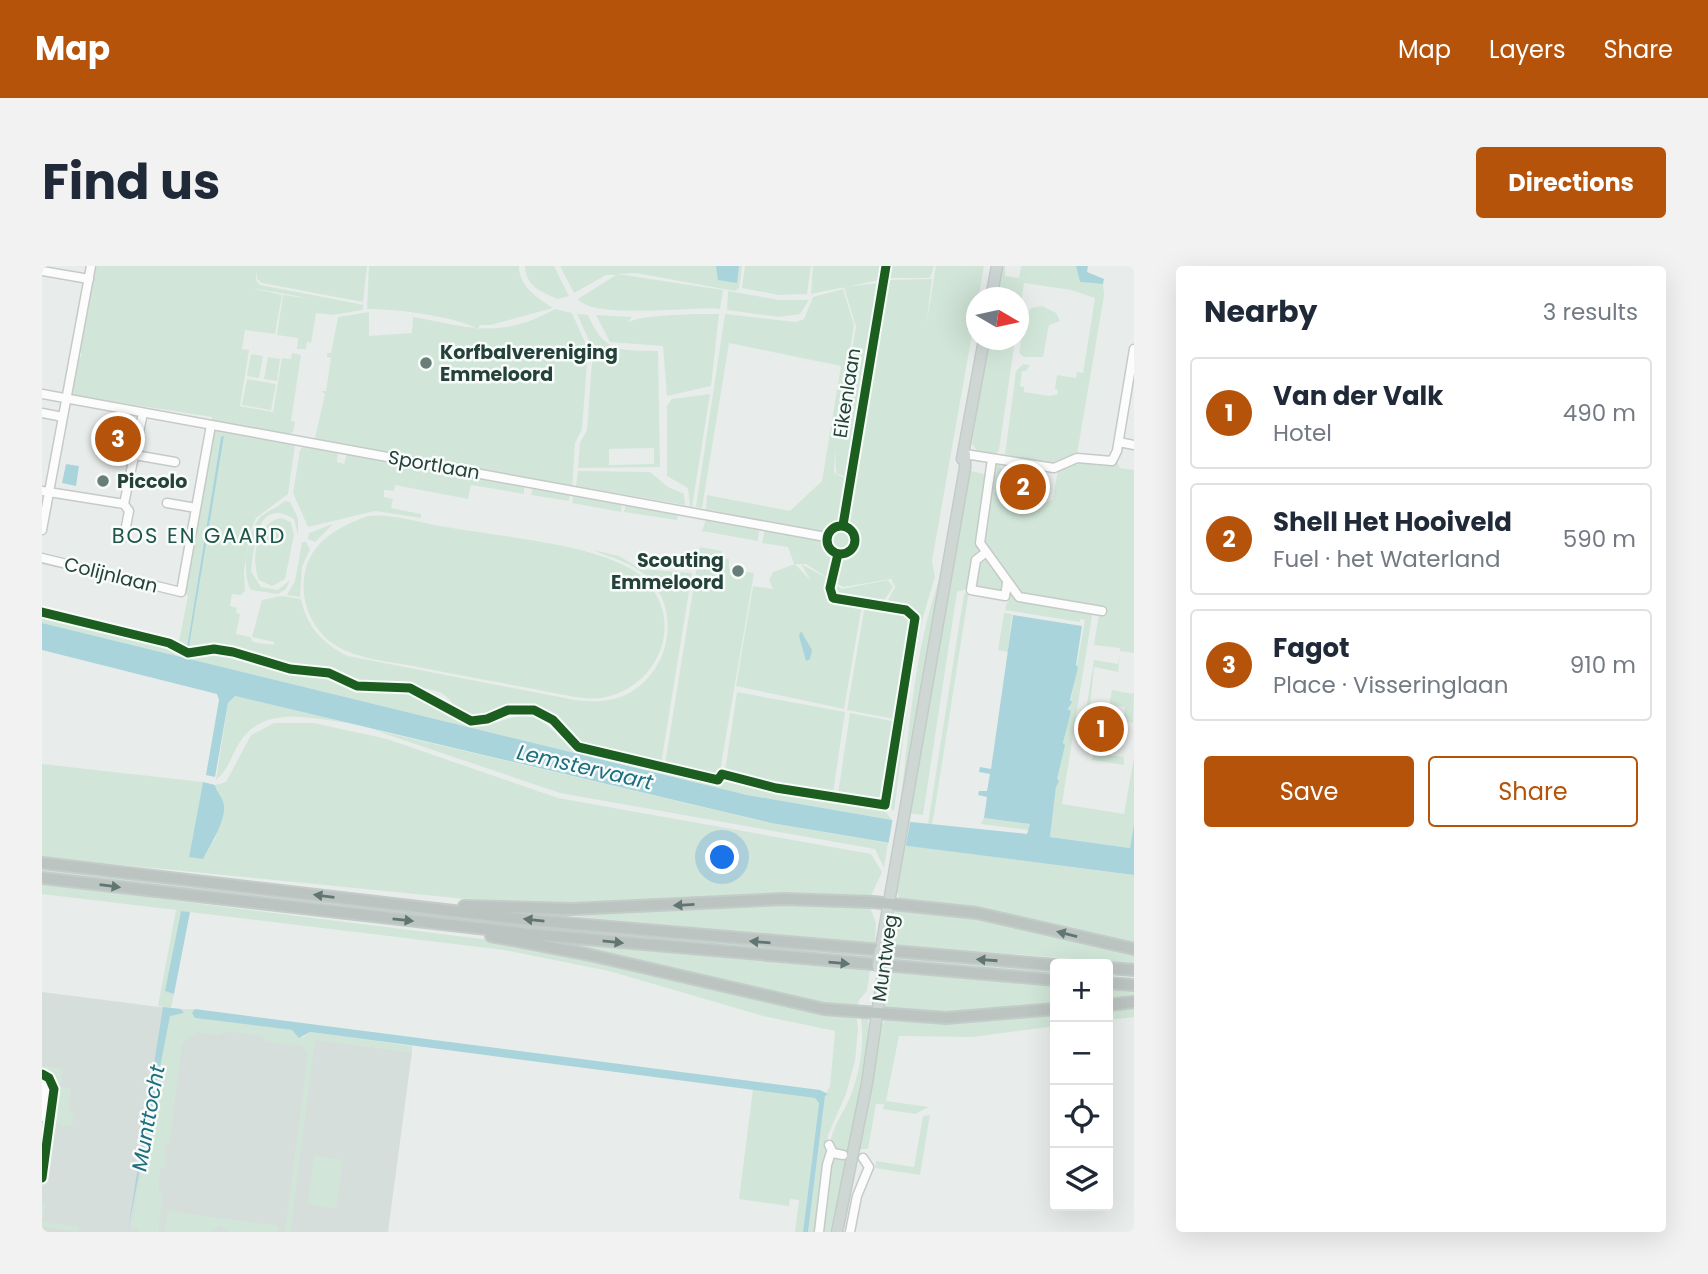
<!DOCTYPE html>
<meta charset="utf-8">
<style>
body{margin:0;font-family:Poppins,sans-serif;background:#f2f2f3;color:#1f2937}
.controls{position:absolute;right:21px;bottom:21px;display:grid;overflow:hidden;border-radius:7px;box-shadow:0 7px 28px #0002}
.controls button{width:63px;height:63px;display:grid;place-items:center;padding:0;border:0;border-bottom:2px solid #e0e1e3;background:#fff;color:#1f2937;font:35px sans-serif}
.compass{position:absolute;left:924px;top:21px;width:63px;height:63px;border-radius:50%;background:#fff;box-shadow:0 7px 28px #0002;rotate:99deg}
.you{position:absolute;left:681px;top:592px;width:24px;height:24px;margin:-18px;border:5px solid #fff;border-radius:50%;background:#1a73e8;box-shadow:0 0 0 10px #1a73e833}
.badge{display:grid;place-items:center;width:46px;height:46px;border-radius:50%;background:#b45309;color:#fff;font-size:23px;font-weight:700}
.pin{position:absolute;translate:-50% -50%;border:4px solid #fff;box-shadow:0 2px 7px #0006}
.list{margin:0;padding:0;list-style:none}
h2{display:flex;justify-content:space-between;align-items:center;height:91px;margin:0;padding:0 28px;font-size:30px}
h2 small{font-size:23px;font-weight:400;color:#747a83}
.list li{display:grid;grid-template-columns:46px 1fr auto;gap:21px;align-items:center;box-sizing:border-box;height:112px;margin:0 14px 14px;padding:0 14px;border:2px solid #e0e1e3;border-radius:7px}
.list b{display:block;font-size:26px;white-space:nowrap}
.list p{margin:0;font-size:23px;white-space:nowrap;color:#747a83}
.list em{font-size:23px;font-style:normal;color:#747a83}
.actions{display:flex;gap:14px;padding:21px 28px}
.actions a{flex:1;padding:16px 0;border:2px solid #b45309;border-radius:7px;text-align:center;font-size:24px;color:#b45309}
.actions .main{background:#b45309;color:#fff}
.icon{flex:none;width:38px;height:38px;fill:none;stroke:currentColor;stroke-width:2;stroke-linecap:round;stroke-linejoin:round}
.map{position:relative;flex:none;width:1092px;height:966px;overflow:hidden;border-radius:7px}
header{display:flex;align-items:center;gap:42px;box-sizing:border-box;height:98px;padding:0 35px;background:#b45309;color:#fff}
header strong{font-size:33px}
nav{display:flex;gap:38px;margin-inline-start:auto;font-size:24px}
.intro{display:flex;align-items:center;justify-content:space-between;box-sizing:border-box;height:168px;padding:0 42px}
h1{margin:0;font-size:49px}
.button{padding:18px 32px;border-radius:7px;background:#b45309;color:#fff;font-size:24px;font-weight:700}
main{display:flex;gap:42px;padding:0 42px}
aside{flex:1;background:#fff;border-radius:7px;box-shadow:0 7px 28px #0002}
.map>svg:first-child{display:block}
.built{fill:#d6dedb}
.green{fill:#d1e6d8;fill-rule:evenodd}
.water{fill:#a9d4db}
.pier{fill:#e8edeb}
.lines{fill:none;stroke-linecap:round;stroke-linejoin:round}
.minor-casing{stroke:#c5cac8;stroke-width:11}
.major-casing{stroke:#c3ccc9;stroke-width:13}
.highway-casing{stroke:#c3ccc9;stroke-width:14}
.minor{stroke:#fcfcfc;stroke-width:8}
.major{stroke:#cfd7d5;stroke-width:10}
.highway{stroke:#bcc4c2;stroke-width:10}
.major-bridge-casing{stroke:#c3ccc9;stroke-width:13;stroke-linecap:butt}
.major-bridge{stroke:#cfd7d5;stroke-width:10}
.cycleway-casing{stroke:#f7fbf9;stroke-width:13}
.cycleway{stroke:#1b5e20;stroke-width:9}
.oneway{fill:#617670}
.poi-dot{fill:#697e78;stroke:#f7fbf9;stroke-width:2.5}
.labels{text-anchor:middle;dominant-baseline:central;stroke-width:5;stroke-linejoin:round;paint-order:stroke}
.poi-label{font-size:19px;font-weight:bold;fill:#24423a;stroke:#f7fbf9;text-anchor:start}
.street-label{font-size:19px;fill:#24423a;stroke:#f7fbf9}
.neighbourhood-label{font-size:21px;letter-spacing:2px;fill:#1f5548;stroke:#f7fbf9}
.water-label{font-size:21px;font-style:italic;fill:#1c6f80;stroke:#f7fbf9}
</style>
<header>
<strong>Map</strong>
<nav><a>Map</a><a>Layers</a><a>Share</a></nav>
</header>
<div class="intro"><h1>Find us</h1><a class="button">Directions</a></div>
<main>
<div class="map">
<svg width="1092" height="966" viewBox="0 0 1092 966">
<rect width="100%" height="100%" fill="#e8edeb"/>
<path class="built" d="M0 726 125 742 124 754 370 786 346 966H0Z"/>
<path class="green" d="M52 0H325L321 36 220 17 215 13V2L214 14 218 19 322 39 320 44 291 49 274 47 269 77 265 76 264 83H255L256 72 235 69 241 29 271 33 210 22 240 29 233 68 203 64 200 83 207 84 198 140 231 146 240 92 249 93 250 87 259 89 249 155 253 156 251 166 246 169 169 156 170 151 29 129 33 98 40 89 37 83Z
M327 0H477C477 20 495 32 511 42L449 59H438L436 63C417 51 349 42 325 43Z
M483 0H512L527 30 516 33C500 26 483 20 483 0Z
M518 0H700L697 22 693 25 594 7 575 8 681 24 678 43C650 40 551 54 536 33L574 9H564L532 27Z
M703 0H769L765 28 737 29 700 22Z
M771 0H842L838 14 769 28Z
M845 0H892L888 12H843Z
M894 0H942L890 295 893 311 879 358 865 441 861 439 874 356 872 348 843 340 853 321 849 313 801 321 791 315 796 293C806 284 817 284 813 267L820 265 812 266 803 255 843 14 890 13 884 61Z
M957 0H963V10L977 12 979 0H1034L1038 16 1061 18 1062 30 1035 188 1008 197 963 189 974 105 981 98 988 99 984 105H980L978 120 982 121V126L1007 130 1016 128V124L1013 123 1015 109 1034 112 1035 106 1041 107 1053 32 1029 24 982 17 977 52 976 32H953Z
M838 17 808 213 794 207 793 184 792 207 807 214 798 256 783 267 664 243 665 229 748 245 780 215 799 100 687 77 660 242 654 241 683 48 754 56 762 53 771 31 801 23 812 59 794 176 814 61 802 21Z
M686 25 737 34H767L758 48 737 51 685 44Z
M1000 40 1014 47 1018 55 1007 59 1001 91H982L977 87 983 52 989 42Z
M513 43 530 47 546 83 540 163 533 177 530 223 277 176 273 172 283 128 279 125H284L289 92 285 91V87H289L296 51 327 46V70L370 67 371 51C428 61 457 74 513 43Z
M535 48 546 49C563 88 578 84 616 85L618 201 536 202 538 177 545 164 551 83ZM612 182V198L567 199V183Z
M650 48H677L669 120 625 130 621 80 568 76 554 49 590 51 585 57C594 50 636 49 650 48Z
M946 74H973L957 184 953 189 937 187 930 178Z
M209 88 221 90 217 112 205 110Z
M226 91 238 93 235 115 222 113Z
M205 113 234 118 229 144 200 139Z
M668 128 650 241 648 240 646 222 625 210V140L630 133Z
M174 163 253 179 246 228 214 252 209 263 202 305 203 325 199 329 190 328 188 340 195 342 194 347 198 348 194 368 208 371 211 376 232 379V376L210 371 220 334 240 330 259 333C265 361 281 378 306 390L533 434C549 436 566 436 581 430 624 411 640 354 611 317 596 297 571 293 551 284L577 290 599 303 650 307 619 498 536 480 506 450 491 443H465L432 454C411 448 411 429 394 425 352 413 326 432 290 401 278 400 268 404 257 402 227 399 173 365 146 386L136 380 146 330 141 323 171 164ZM179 171H182L145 382Z
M263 179 296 186 295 196 302 198 305 187 482 217V228L429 219 426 233 353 219 352 225 342 224V231L351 233 349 242 379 248V252L333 245 266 261 251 227 258 184Z
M1075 195 1078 202 1092 204V387L1078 385V382L1052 379 1057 347 981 330 941 280 953 197 958 199 965 221 977 238 992 241 1011 233 1016 204C1043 190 1055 205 1075 195Z
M925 204 946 209 936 281 939 286 927 322 915 326 881 549 866 547Z
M536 205 608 206 626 221 642 228 643 239 534 220Z
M491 219 528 227 527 235 489 229Z
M532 226 580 236 579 246 530 237Z
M243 235 248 236 256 252V269L252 253C214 229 212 282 209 305L219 321 236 324 248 314 244 323 236 328 209 324C199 310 205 268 216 254 222 246 235 242 243 235Z
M584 238 637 244 635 254 582 246Z
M326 250C349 247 376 256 399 260 452 270 515 274 565 292 578 297 592 303 602 313 645 356 616 423 559 432 545 434 530 430 517 428 468 418 419 410 371 400 344 395 313 393 290 377 270 362 259 337 262 312 266 277 295 261 326 250Z
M665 251 717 262 716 275 660 265Z
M239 252 249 256 252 269 243 313 230 320 217 314C208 293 215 256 239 252Z
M291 258 273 276 266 273 267 267Z
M786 274a13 13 0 1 1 26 0a13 13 0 1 1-26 0Z
M723 262 780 272 794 291C786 327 780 333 820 339L802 443 694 420 711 320 731 323 727 314 731 306 753 298 769 315 759 298 787 313 764 298H752L746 281 720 277Z
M260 276H264L268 283 260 301 258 331 245 329 253 315Z
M658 281 680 285 679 292 687 293V303L712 307 677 511 623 498Z
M942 290 961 316V327L934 321 936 294Z
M899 309 858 538C868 462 872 382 899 309Z
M846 314 851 321 839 339 795 332 789 326 790 317 800 323Z
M927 325 892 548 890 558H886L922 328Z
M968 326 974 332 1048 345 1050 350 1020 538 1082 548 1092 491V558L1088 582 1008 571 1015 513 1043 354 1038 353V356L963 344Z
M823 339 864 345 871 351 858 444 853 453 805 444Z
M0 347 124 377 146 388 176 385 196 388 250 405 290 408 309 421 394 429C409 434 408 454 425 459 446 464 471 447 492 449L534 483 681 517 682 510 839 540 850 554 705 529 0 357Z
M962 347 970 348 966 386 956 384Z
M1078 387 1076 406 1052 401 1047 451 1043 450 1052 394 1076 398Z
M1070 424 1091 428 1092 425 1091 457 1074 453 1082 449 1083 441 1073 440 1072 453 1065 452Z
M695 426 803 446 791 527 683 505Z
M193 430 306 457C269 452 221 439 198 476 189 489 187 504 174 514L186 437Z
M861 443H865L852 545 846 539Z
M808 447 855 456 841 536 796 528Z
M232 457H272L345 473 516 532 829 588 840 606 828 632 751 628 546 638 464 637 0 591V498L161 516 147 591 161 592 173 573 182 541 173 519 184 516 209 469Z
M329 463 728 557 846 577 842 602 833 583 518 527Z
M1061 488 1082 491V499L1050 494 1051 489Z
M942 552 988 558 987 564 939 558Z
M861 579 1092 609V679L858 634 855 626Z
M0 601 609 669 1013 702V710L434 658 0 608Z
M0 618 456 675 814 748 816 763 813 795 804 828 786 869 774 966H766L783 830 788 820 793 765 721 750 567 705 462 684 139 645 124 725 132 728 129 742 116 740 134 644 0 628Z
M727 634 827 638 834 657 833 679 457 643Z
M853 642 910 646 1092 684V698L848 678Z
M485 674 828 705 825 725 817 734 815 743 779 740Z
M844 706 1013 720V741L911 749 840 745Z
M1066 723 1092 724V733L1066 736Z
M1092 740V751L1066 754V743Z
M139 743H153V752L250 764 260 772 268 766 370 780V786L273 774 248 966H243L266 787 260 780 224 775 220 770 183 765 178 769 154 766 140 777 127 878H124V902L118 901 116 927 121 928 116 966H96V963L89 962 127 754 129 748 142 747Z
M1013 747V760L930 771 857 770 844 835 887 841 873 848 841 843 842 838H834L826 883H820L814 888 838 762 843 754 912 756Z
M818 749 826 753 827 762 807 888 796 887 788 877C791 861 799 850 806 836 817 812 824 774 818 749Z
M0 800 21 803 18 821 29 823 26 844 32 848 30 860 9 858 11 815 15 813 0 807Z
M711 823 773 832 777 836 761 966H753L757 934 748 933 747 940 697 933Z
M888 849 878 909 833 902 834 895 872 901 881 850Z
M7 867 12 868 6 917 1 916Z
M272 890 300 894 294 942 266 938Z
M792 890 804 892 788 966H782L787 896Z
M0 938H3L1 956 37 961 36 966 0 960Z
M126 945 236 960 235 966H188L179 959 169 966H123Z"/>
<path class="water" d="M674 0H697L695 17 676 14Z
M1034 0H1046L1045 6 1062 13 1061 18 1038 16Z
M182 170 147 380 145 382 179 171Z
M24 198 37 200 34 220 20 217Z
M971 349 1040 360 1034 399 1036 401 1028 434 1030 436 1026 443 1029 445 1021 477 1023 479 1015 513 1017 515 1014 521 1008 571 1088 582 1092 558V609L866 580 729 557 193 430 186 437 173 511 164 509 177 434 175 428 0 384V357L705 529 850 554 985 568 988 558 942 552 945 531 936 529 937 525H945L948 508 937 506 938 501 949 503Z
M759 365 770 384 768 393 764 395 757 370Z
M161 516 173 519C175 527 181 531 182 540 184 554 168 580 161 593L147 591Z
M139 645 148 646 132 728 123 725Z
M121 741 139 743 142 747 128 750 86 964Z
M153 743 778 824 786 828 783 830 766 966H761L777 837 773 832 268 766 257 772 250 764 153 752 150 747Z"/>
<path class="pier" d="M851 551 869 552 863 583 846 580Z"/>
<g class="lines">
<defs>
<path id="minor" d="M0 5 47 13
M0 128 784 271
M0 147 21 151
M1077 176 1092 179
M923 188 1012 202 1035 192 1070 195 1075 185 1092 83
M93 189 133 196
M950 193 938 277 977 331 1060 345
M0 225 82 238
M125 237 154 242
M82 238 101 147
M82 238 87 245 82 271
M785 274a14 14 0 1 1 28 0a14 14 0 1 1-28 0Z
M0 264 49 0
M943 287 934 294 929 324 963 330 965 317
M0 292 139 326 169 159
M0 820 3 828 0 851
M787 879 791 887 801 889
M777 966 785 899 789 886
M808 966 815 930 827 901 821 892"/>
<path id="major" d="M949 32 955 0
M920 193 942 74
M839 682 923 202V188
M795 966 825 817 842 701"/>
<path id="highway" d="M0 597 488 654 1013 699
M0 612 487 668 1013 714
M422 640 530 643 742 633 831 636 935 647 1092 683
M449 670 544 688 782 743 904 752 1013 743
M1066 702 1092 704
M1066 717 1092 719
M1066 739 1092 736"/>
</defs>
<use href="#minor" class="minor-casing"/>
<use href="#major" class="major-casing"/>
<use href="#highway" class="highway-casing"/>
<use href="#minor" class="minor"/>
<use href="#major" class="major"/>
<use href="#highway" class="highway"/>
<defs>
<path id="major-bridge" d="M836 701 839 682"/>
</defs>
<use href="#major-bridge" class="major-bridge-casing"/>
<use href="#major-bridge" class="major-bridge"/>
<defs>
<path id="cycleway" d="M801 259 844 0
M785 274a14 14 0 1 1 28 0a14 14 0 1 1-28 0Z
M0 346 127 377 146 387 172 383 191 386 248 403 287 407 315 420 368 422 429 455 445 453 466 444H492L511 454 536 481 676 514 680 508 734 522 843 539 873 352 864 344 791 332 788 322 796 288
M0 808 7 812 12 823 0 912"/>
</defs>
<use href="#cycleway" class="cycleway-casing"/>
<use href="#cycleway" class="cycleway"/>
</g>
<defs><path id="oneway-solid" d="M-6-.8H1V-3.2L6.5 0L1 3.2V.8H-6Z" transform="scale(1.75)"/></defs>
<g class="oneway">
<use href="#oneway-solid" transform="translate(68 620) rotate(7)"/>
<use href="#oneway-solid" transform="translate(282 630) rotate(-173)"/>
<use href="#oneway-solid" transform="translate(642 639) rotate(177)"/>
<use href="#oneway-solid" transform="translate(361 654) rotate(6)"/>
<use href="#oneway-solid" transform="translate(492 654) rotate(-174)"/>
<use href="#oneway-solid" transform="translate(1025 668) rotate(-166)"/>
<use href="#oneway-solid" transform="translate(571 676) rotate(6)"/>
<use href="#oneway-solid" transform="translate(718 676) rotate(-175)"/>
<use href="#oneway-solid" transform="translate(945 694) rotate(-176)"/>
<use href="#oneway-solid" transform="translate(797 697) rotate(5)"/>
</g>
<g class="poi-dot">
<circle cx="384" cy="97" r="7"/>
<circle cx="61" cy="215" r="7"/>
<circle cx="696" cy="305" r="7"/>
</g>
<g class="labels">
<g class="poi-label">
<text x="398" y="86">Korfbalvereniging<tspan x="398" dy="22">Emmeloord</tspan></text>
<text x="75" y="215">Piccolo</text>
<text x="682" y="294" text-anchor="end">Scouting<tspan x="682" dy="22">Emmeloord</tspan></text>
</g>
<g class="street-label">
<text transform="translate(805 127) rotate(-81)">Eikenlaan</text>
<text transform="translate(392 199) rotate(10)">Sportlaan</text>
<text transform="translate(69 309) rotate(14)">Colijnlaan</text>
<text transform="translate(843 692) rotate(-82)">Muntweg</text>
</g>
<g class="neighbourhood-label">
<text x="157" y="269">BOS EN GAARD</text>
</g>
<g class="water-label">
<text transform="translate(543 501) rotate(13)">Lemstervaart</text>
<text transform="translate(106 852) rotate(-80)">Munttocht</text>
</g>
</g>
</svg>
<div class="controls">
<button>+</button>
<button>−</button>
<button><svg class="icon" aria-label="locate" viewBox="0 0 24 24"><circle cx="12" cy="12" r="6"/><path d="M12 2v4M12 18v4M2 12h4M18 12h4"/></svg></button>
<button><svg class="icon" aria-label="layers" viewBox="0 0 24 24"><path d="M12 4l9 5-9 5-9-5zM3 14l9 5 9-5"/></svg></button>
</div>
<svg class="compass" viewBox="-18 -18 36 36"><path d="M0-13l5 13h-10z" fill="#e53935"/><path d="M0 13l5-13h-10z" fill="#747a83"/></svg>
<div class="you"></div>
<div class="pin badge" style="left:1059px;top:463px">1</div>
<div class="pin badge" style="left:981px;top:221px">2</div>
<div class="pin badge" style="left:76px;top:173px">3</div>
</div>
<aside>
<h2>Nearby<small>3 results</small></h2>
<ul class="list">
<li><span class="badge">1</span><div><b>Van der Valk</b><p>Hotel</p></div><em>490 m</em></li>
<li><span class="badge">2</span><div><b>Shell Het Hooiveld</b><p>Fuel · het Waterland</p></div><em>590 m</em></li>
<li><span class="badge">3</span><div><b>Fagot</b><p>Place · Visseringlaan</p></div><em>910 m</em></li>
</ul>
<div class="actions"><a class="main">Save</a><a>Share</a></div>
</aside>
</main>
